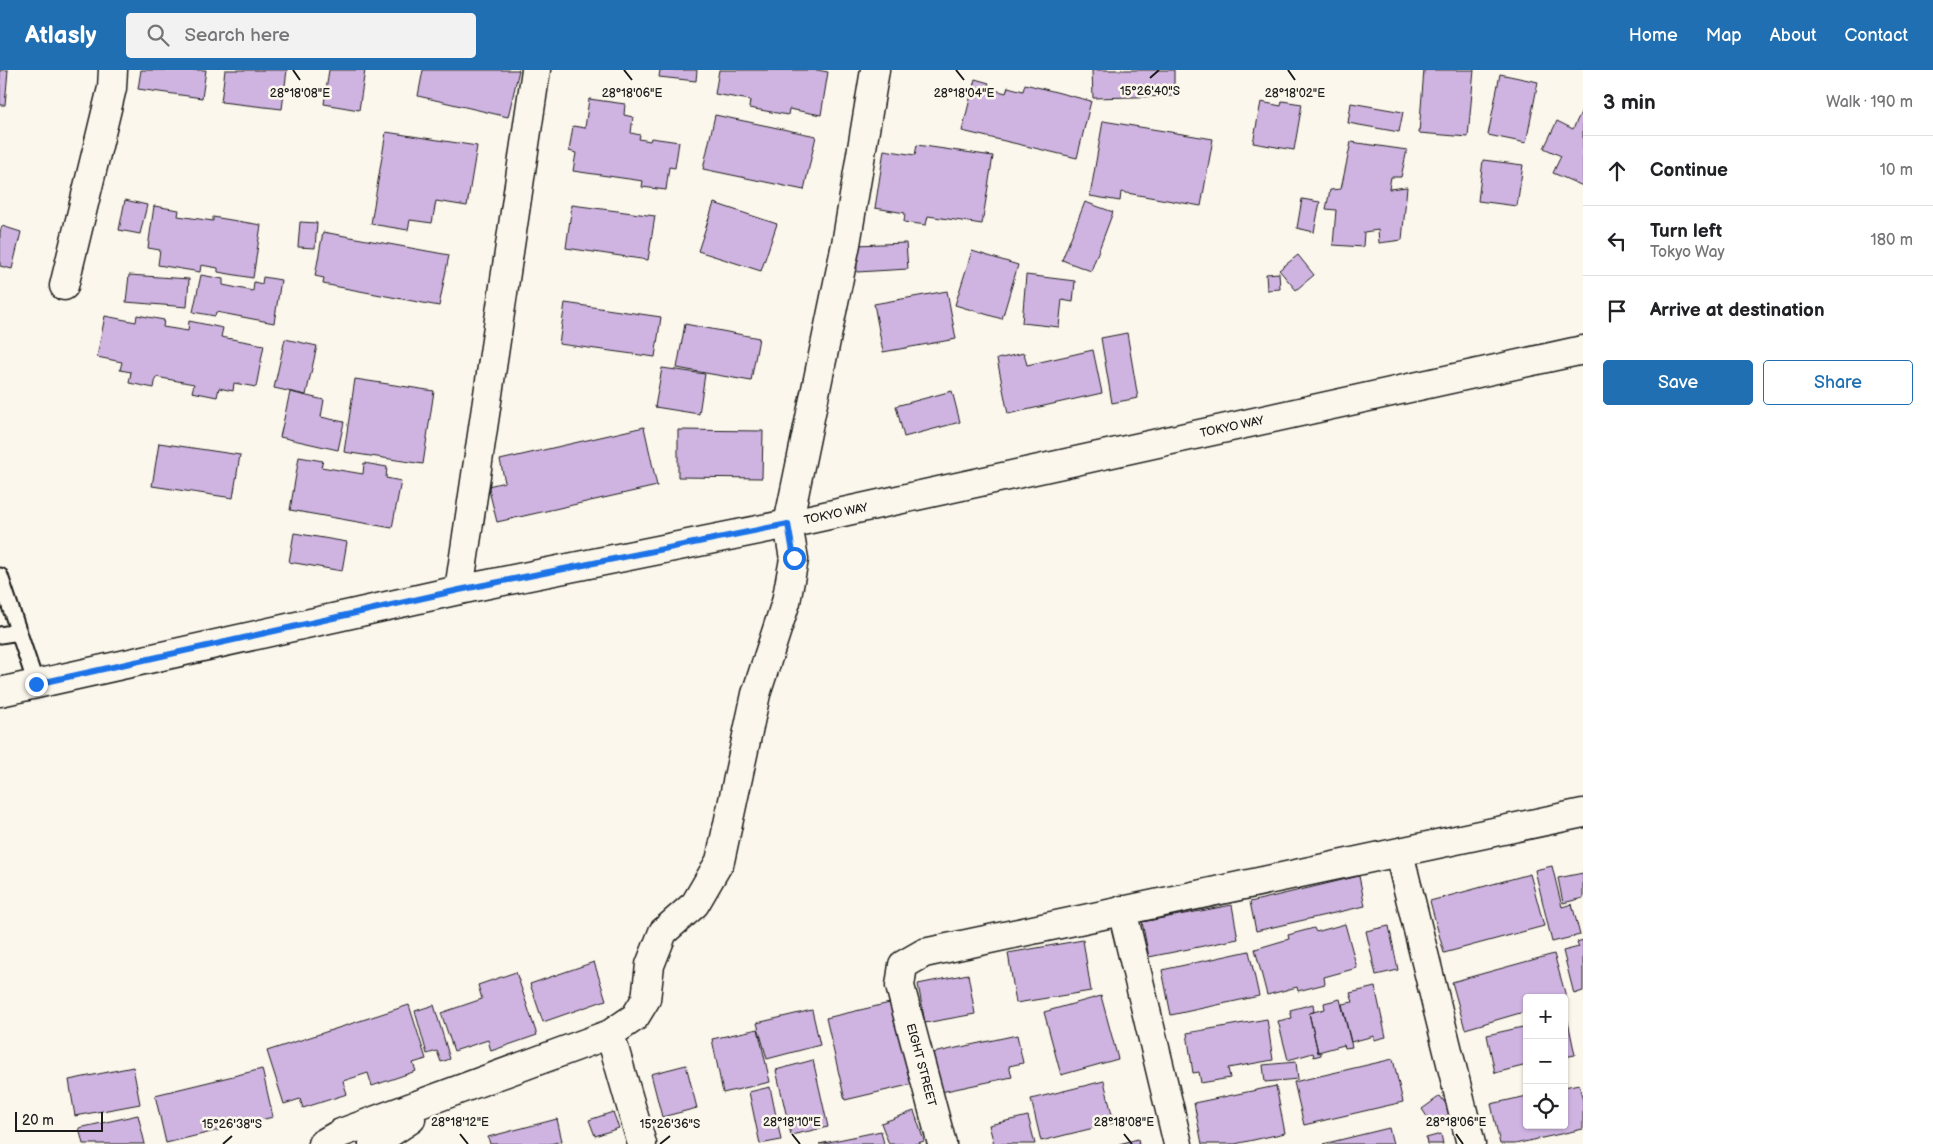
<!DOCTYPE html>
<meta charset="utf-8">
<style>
body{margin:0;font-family:"Balsamiq Sans",sans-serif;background:#f2f2f2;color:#202124}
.controls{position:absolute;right:15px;bottom:15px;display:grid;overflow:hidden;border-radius:5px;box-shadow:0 1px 4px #0004}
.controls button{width:45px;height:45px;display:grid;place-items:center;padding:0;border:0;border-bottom:1px solid #e0e0e0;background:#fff;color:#202124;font:25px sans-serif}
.scale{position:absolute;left:15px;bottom:12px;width:88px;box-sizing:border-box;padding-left:5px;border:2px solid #1c1c1c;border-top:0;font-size:14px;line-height:18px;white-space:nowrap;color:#1c1c1c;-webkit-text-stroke:4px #fbf7ec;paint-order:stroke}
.stop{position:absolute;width:15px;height:15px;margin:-11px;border:4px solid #1a73e8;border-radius:50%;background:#fff}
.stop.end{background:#1a73e8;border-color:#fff;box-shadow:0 1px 5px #0008}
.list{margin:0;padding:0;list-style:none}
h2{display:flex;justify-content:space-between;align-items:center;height:65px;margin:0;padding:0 20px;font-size:21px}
h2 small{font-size:16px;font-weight:400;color:#757577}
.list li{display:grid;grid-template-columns:32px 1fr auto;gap:15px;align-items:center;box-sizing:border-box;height:70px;padding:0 20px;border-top:1px solid #e0e0e0}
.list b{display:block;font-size:19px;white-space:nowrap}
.list p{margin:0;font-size:16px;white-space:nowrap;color:#757577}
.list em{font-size:16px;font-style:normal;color:#757577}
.actions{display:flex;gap:10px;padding:15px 20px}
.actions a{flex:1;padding:11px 0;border:1px solid #1f6fb2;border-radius:5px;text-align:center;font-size:18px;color:#1f6fb2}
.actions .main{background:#1f6fb2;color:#fff}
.icon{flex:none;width:28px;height:28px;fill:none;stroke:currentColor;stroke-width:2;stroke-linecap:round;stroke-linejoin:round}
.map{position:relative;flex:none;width:1583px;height:1074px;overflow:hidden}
header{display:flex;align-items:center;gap:30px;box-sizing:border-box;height:70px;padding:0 25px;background:#1f6fb2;color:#fff}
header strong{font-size:24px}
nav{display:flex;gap:28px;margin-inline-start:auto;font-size:18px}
.search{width:350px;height:45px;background:#f2f2f2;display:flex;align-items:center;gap:12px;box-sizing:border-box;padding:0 18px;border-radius:5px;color:#757577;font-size:19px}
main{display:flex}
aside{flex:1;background:#fff}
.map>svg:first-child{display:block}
.building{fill:#cfb4e2;stroke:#1c1c1c}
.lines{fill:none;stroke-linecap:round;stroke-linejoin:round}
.lane-casing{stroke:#1c1c1c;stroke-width:19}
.street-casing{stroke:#1c1c1c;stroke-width:31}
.secondary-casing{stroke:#1c1c1c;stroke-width:31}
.lane{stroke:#fbf7ec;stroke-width:15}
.street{stroke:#fbf7ec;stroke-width:28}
.secondary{stroke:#fbf7ec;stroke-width:28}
.route{stroke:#1a73e8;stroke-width:6}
.ticks{fill:none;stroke:#1c1c1c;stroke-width:2}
.labels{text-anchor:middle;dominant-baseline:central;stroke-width:5;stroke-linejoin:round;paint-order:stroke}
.street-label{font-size:12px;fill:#1c1c1c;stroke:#fbf7ec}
.ticks-label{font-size:12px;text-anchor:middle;fill:#1c1c1c;stroke:#fbf7ec;stroke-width:5;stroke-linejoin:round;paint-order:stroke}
</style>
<header>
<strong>Atlasly</strong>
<div class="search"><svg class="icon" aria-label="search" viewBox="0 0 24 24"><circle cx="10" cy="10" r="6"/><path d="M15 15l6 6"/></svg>Search here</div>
<nav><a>Home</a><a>Map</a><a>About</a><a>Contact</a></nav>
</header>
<main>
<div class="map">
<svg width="1583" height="1074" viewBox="0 0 1583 1074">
<rect width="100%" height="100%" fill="#fbf7ec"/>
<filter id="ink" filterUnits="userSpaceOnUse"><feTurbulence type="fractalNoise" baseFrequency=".02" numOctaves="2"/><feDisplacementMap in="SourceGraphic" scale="10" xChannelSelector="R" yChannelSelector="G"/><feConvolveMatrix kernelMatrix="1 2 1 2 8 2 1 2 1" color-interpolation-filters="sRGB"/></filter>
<g filter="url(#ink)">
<path class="building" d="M0 0H8L5 35H0Z
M141 0H206L202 28 138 19Z
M225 0H287L282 39 221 32Z
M329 0H365L359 40 324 34Z
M423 0H519L508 47 418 26Z
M660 0H697L696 11 659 7Z
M719 0H817L828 2 821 45 789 39 788 45 749 38 750 30 715 24Z
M1092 0H1174V26L1093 28Z
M1424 0H1474L1468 67 1419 63Z
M1500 4 1538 12 1526 73 1488 65Z
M975 9 989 13 987 18 1006 23 1008 17 1023 21 1025 14 1091 31 1077 88 962 61Z
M589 29 625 34 624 45 633 47 631 63 640 65 639 69 650 71 651 68 679 72 675 98 669 97 666 120 642 117 643 111 573 101 576 83 569 81 573 56 585 58Z
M1282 31 1302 34 1294 80 1253 73 1261 32 1281 36Z
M1351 33 1403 42 1399 62 1348 53Z
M1583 38V116L1553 103 1561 86 1544 78 1557 51 1573 59Z
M715 45 816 66 804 120 703 99Z
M1103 51 1213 69 1201 136 1121 122 1120 131 1090 126Z
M386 62 477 76 467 136 436 131 432 153 410 150 408 160 371 154Z
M1351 72 1407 80 1401 107H1391L1389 119 1407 117 1402 170 1379 173 1378 160 1364 162 1363 177 1333 175 1336 140 1326 139 1330 120 1341 119Z
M917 75 993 86 982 154 928 146 926 155 904 152 905 143 875 138 884 80 915 85Z
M1483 90 1523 95 1517 136 1478 131Z
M1302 129 1320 132 1314 162 1297 158Z
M125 130 147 135 140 164 119 160Z
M1085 132 1113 142 1091 201 1062 190Z
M714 133 777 154 761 201 698 181Z
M572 135 655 146 648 190 566 178Z
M154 136 179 140 178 146 213 151V147L261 155 253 208 218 202V198L201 195 200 202 158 195 160 180 148 178Z
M300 152 317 153 315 178 298 177Z
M2 156 21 162 12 199 0 196V162Z
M323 162 449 185 439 236 323 214 324 208 315 206Z
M906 173 908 199 857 202 856 175Z
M972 181 1018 195 1002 249 955 235Z
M1298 185 1314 205 1296 220 1279 200Z
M1279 203 1280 219 1267 220 1266 204Z
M129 205 189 209 187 237 126 232Z
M201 205 223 209V215L253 221 254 212 262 214 263 207 281 210 274 253 216 242 215 246 193 242Z
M1026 205 1075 211 1073 232 1062 230 1059 257 1022 253Z
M947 221 956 269 883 282 874 234Z
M565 233 661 247 655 287 559 274Z
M137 245 164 250 163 257 188 261 189 251 223 258 221 267 264 275 256 317 234 313 233 321 219 318 217 327 192 322 194 314 156 307 154 318 129 313 131 302 120 300 122 292 97 287 105 246 136 252Z
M685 254 759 268 751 311 677 298Z
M1127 263 1138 328 1112 333 1101 268Z
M285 269 317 276 306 325 274 318Z
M1093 280 1102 323 1008 344 997 289 1024 283 1027 295Z
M662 298 705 304 699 344 655 337Z
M355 309 434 321 423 394 344 382Z
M952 321 960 352 904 367 896 336Z
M290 322 324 330 321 347 344 352 338 380 280 367Z
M644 357 657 416 497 452 488 416 505 412 500 390Z
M678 360 763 361 762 408 678 407Z
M159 373 240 385 233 428 152 416Z
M299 387 323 391 321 397 363 404 364 393 387 397 386 408 401 411 392 458 290 440Z
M294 463 347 472 342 501 289 492Z
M1552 796 1562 837 1572 834 1580 865 1552 872 1535 800Z
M1583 803V828L1563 833 1558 808Z
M1530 804 1544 856 1444 883 1430 831Z
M1359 806 1365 836 1256 861 1250 832Z
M1232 835 1238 869 1149 887 1142 852Z
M1345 854 1357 898 1324 907 1325 914 1298 921 1297 917 1267 925 1255 879 1289 869 1288 865 1314 858 1316 862Z
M1389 856 1398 900 1376 905 1366 861Z
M1083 870 1091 921 1016 933 1008 883Z
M1583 870V921L1574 924 1563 881 1579 877 1577 872Z
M1249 881 1259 926 1171 945 1162 900Z
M1554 884 1567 930 1564 931V928H1527V941L1465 959 1452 912Z
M594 892 606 930 543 952 530 914Z
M516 902 537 965 491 981 488 970 454 981 441 943 482 929 478 915Z
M968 904 975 944 925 953 918 914Z
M1375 917 1386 967 1374 970V966L1351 972 1342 934 1353 932 1350 923Z
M1101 926 1118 989 1061 1005 1044 942Z
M1340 929 1352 977 1345 978 1344 975 1318 982 1309 943 1325 939 1324 933Z
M894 932 913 1014 845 1030 826 948Z
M1313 934 1314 942 1309 943 1318 983 1321 982V985L1314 987 1313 983 1288 990 1278 951 1292 948 1290 940Z
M409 935 426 989 413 993 416 1001 372 1016 368 1003 343 1011 347 1024 303 1038 300 1029 284 1034 267 981Z
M434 935 450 989 441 992 437 981 427 984 415 941Z
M812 940 820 975 767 989 757 953Z
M1564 947H1567L1575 985 1564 987Z
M1267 949 1273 990 1228 998 1230 1008 1201 1013 1199 1002 1193 1003 1187 963Z
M1527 956V995L1495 1003 1487 965Z
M758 959 770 1012 723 1023 712 969Z
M1017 965 1023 993 1009 996 1012 1007 941 1022 933 983Z
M1393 989 1403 1032 1304 1055 1294 1012Z
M813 990 828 1057 791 1065 776 1000Z
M1296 992 1298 1009 1265 1012 1263 995Z
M686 995 697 1038 662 1047 651 1004Z
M133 997 140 1034 75 1046 69 1010Z
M262 999 273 1047 166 1073 155 1025Z
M1104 1011 1114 1053 1041 1071 1031 1029Z
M1579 1014 1583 1031V1059L1515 1074H1500L1491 1034 1527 1026V1055H1564V1017Z
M1276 1016 1285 1063 1235 1074H1202L1194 1033Z
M770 1017 781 1070 760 1074 749 1022Z
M1440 1026 1452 1042 1433 1056 1422 1039Z
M914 1041 924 1071 915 1074H889L881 1053Z
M613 1042 619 1058 595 1066 589 1050Z
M138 1045 145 1074H83L79 1058Z
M1028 1046 1035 1074H994L989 1055Z
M557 1049 562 1071 550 1074H490L488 1067Z
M1389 1058 1393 1074H1323Z
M881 1061 884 1074H819Z
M1441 1064 1443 1074H1427L1426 1068Z
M1138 1069 1139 1074H1119Z"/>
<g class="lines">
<defs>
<path id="lane" d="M0 506 36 614
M0 565 19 562"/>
<path id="street" d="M64 216 112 18 113 0
M459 520 536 0
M1399 783 1471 1074
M1122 840 1178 1074
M610 964 642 1074
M322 1074 341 1063 610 964 635 947 646 929 650 895 663 862 695 834 720 791 756 624 786 532 794 489 788 454 846 174 875 0
M373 1074 411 1049
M942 1074 900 916 903 895 924 883 1583 743"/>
<path id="secondary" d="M0 622 459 520 788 454 1583 280"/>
</defs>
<use href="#lane" class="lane-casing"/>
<use href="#street" class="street-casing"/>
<use href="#secondary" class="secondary-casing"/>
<use href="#lane" class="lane"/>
<use href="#street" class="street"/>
<use href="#secondary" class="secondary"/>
</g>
</g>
<g class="lines" filter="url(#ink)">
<path class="route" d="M36 614 459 520 788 454 794 488"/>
</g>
<path class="ticks" d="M293 0 300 10M624 0 632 10M956 0 964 10M1288 0 1295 10M1150 8 1159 0M460 1064 468 1074M792 1064 800 1074M1124 1064 1132 1074M1456 1064 1463 1074M223 1074 232 1066M660 1074 670 1066"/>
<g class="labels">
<g class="street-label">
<text transform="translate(1232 357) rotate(-12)">TOKYO WAY</text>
<text transform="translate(836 444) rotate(-12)">TOKYO WAY</text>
<text transform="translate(921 995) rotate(75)">EIGHT STREET</text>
</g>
</g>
<g class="ticks-label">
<text x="1150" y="25">15°26'40"S</text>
<text x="300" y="27">28°18'08"E</text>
<text x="632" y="27">28°18'06"E</text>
<text x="964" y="27">28°18'04"E</text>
<text x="1295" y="27">28°18'02"E</text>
<text x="460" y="1056">28°18'12"E</text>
<text x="792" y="1056">28°18'10"E</text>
<text x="1124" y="1056">28°18'08"E</text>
<text x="1456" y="1056">28°18'06"E</text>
<text x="232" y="1058">15°26'38"S</text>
<text x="670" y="1058">15°26'36"S</text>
</g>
</svg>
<div class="controls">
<button>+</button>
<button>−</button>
<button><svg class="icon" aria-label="locate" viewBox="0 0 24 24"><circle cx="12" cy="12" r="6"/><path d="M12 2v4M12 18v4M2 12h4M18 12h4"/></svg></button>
</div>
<div class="scale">20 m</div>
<div class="stop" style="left:794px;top:488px"></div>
<div class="stop end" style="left:36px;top:614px"></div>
</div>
<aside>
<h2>3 min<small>Walk · 190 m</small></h2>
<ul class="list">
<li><svg class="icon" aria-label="ahead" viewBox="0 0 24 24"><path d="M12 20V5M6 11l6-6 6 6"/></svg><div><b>Continue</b></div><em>10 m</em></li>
<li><svg class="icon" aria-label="left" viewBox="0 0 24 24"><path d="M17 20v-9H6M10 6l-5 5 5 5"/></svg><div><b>Turn left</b><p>Tokyo Way</p></div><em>180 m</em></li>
<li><svg class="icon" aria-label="arrive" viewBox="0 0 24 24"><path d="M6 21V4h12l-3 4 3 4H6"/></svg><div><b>Arrive at destination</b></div></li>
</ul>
<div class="actions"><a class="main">Save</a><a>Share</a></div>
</aside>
</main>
